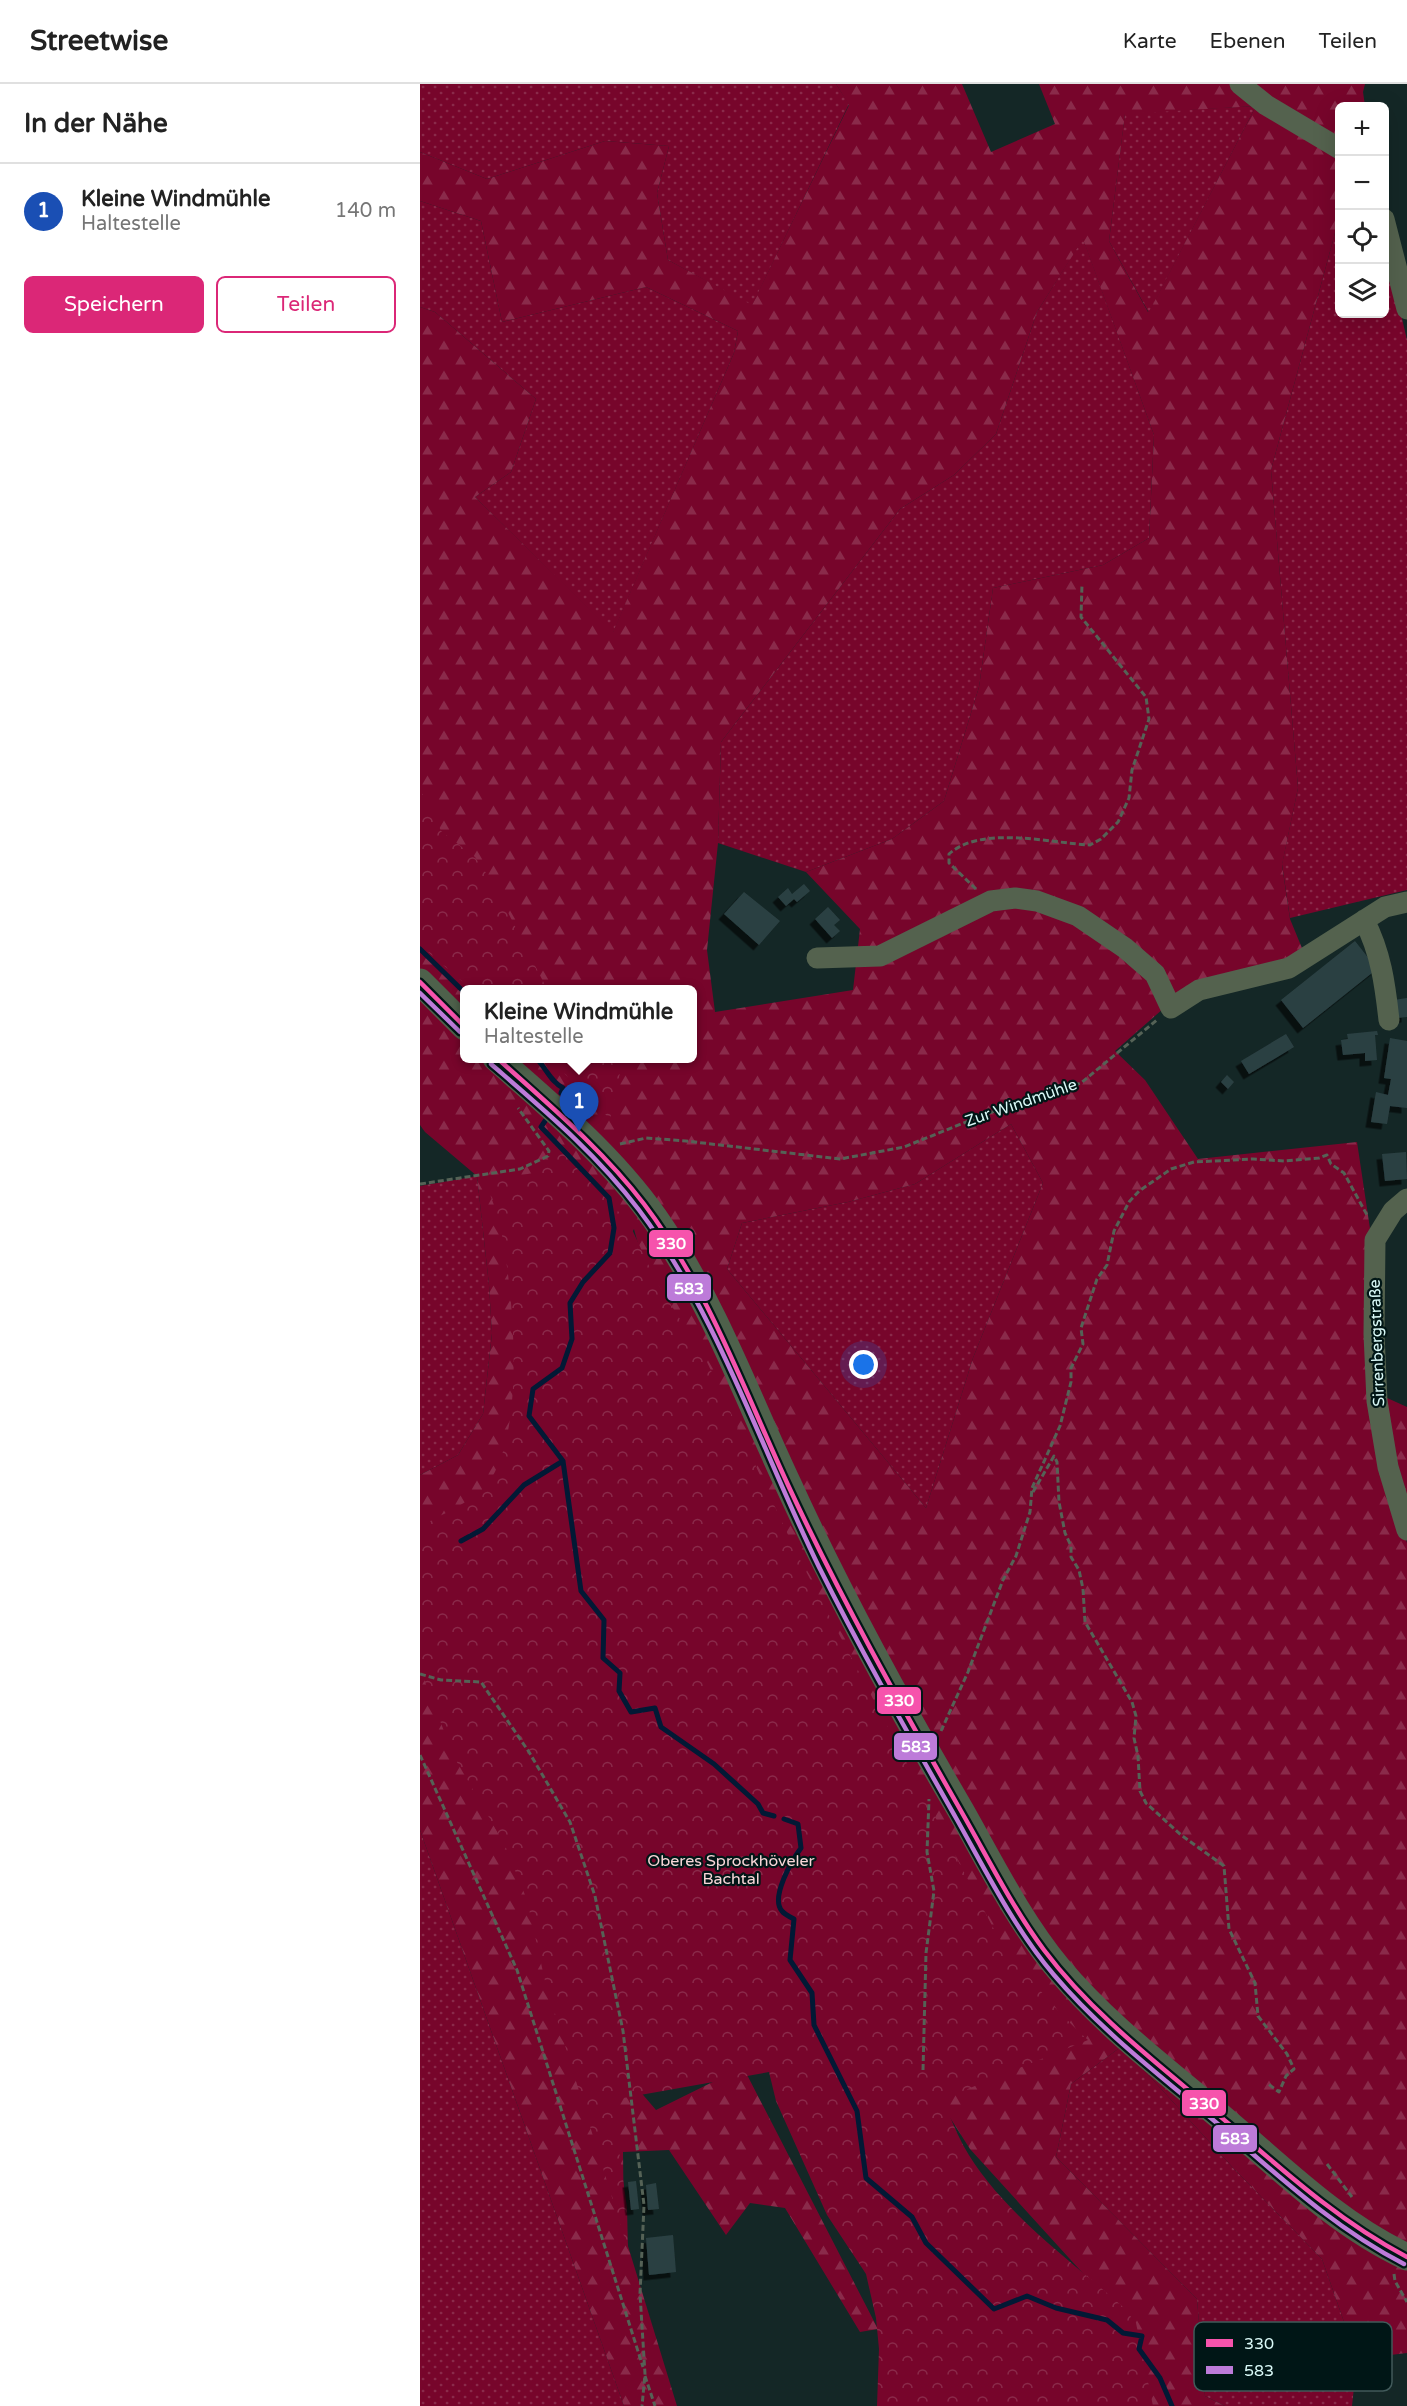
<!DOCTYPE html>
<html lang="de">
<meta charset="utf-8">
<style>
body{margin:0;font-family:"Varela Round",sans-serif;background:#f6f6f6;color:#222}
.controls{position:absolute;right:18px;top:18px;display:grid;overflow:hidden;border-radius:9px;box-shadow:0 6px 24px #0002}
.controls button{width:54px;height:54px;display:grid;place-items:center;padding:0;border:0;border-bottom:2px solid #e0e0e0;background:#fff;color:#222;font:30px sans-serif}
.you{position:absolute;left:444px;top:1281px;width:21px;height:21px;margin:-15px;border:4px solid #fff;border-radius:50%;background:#1a73e8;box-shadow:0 0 0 9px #1a73e833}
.badge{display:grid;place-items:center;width:39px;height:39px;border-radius:50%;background:#db2777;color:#fff;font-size:20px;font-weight:700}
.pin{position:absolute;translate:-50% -50px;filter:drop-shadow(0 2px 3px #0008)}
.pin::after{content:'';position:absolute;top:32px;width:21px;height:18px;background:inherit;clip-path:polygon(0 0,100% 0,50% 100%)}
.popup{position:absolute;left:40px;top:901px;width:237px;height:78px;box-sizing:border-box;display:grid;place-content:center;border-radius:9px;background:#fff;filter:drop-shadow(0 2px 4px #0005);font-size:20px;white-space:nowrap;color:#767676}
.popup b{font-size:22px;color:#222}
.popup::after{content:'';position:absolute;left:50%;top:100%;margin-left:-12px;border:12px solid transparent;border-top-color:#fff}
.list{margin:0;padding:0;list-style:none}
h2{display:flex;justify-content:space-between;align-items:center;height:78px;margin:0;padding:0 24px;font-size:26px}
h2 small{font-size:20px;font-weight:400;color:#767676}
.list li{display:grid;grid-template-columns:39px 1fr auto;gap:18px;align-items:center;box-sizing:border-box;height:96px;padding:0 24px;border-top:2px solid #e0e0e0}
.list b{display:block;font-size:22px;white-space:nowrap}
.list p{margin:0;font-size:20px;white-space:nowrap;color:#767676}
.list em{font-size:20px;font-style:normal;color:#767676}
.actions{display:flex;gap:12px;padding:18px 24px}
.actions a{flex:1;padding:14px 0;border:2px solid #db2777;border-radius:9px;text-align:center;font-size:21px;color:#db2777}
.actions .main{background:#db2777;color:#fff}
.icon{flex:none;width:33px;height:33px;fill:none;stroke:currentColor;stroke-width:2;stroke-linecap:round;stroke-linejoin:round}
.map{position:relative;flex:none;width:987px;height:2322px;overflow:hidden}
header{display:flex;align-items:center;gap:36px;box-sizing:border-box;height:84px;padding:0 30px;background:#fff;border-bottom:2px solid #e0e0e0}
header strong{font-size:28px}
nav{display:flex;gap:33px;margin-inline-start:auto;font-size:21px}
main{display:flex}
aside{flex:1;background:#fff}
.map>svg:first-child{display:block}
.grass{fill:url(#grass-dots)}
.forest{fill:url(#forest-firs);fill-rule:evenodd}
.park{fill:url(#park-crowns)}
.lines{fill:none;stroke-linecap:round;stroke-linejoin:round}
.stream{stroke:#021935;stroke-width:5}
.building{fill:#2c4043;filter:url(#shadow)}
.path{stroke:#556256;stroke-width:3;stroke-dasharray:6 3;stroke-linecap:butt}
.minor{stroke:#54624e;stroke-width:21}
.major{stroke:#4e614b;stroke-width:27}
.bus-1-casing{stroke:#001616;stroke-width:9}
.bus-2-casing{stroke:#001616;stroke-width:9}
.bus-1{stroke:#f653ac;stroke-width:4.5}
.bus-2{stroke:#bd7bd9;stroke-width:4.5}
.labels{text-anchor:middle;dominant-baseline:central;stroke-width:4.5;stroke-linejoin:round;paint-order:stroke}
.street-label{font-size:16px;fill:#d9f9f7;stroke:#001616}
.park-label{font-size:16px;fill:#f9d6d8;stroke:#001616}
.key{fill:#001616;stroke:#415a5a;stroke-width:1.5}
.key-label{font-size:16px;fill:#d9f9f7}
.line-badge{stroke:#001616;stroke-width:2}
.badge-label{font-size:16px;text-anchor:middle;font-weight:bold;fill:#fff}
</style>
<header>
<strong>Streetwise</strong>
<nav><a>Karte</a><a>Ebenen</a><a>Teilen</a></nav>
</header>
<main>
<aside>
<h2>In der Nähe<small></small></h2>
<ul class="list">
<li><span class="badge" style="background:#1a4fb4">1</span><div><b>Kleine Windmühle</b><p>Haltestelle</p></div><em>140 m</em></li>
</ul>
<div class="actions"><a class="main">Speichern</a><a>Teilen</a></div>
</aside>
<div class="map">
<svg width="987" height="2322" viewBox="0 0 987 2322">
<defs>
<pattern id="grass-dots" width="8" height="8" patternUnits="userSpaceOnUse" patternTransform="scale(1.5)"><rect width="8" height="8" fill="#77052b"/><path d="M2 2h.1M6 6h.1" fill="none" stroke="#8a2a4a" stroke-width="1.8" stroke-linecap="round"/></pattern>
<pattern id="forest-firs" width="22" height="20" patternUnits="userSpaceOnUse" patternTransform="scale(1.5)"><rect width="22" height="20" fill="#77052b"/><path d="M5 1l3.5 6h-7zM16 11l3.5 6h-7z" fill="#8a2a4a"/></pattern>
<pattern id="park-crowns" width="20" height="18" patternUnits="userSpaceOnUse" patternTransform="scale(1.5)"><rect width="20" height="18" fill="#77052b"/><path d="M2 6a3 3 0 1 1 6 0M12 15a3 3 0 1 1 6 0" fill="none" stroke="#8a2a4a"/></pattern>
<filter id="shadow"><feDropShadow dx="-5.5" dy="5.5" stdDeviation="0" flood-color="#0009"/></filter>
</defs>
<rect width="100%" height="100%" fill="#142726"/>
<path class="grass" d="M0 0H416L429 20 332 222 248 176 237 109 249 62 185 57 67 95 0 68Z
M836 22 729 229 689 157 705 29Z
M0 117 61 137 82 238 226 203 318 247 314 269 193 549 55 413 91 388 116 315 15 228 0 223Z
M919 134 920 230H964L965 162 987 256V806L870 834 862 780 878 704 851 386Z
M663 154 734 351 729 454 683 481 573 504 559 603 524 717 472 755 386 788 298 759 301 658 480 425 534 391 576 350 617 228Z
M591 1040 623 1099 553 1274 506 1424 307 1185 322 1139 428 1118 495 1100Z
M57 1092 69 1201 72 1249 63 1330 38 1371 0 1391V1102Z
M0 1746 204 2322H0Z
M702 1962 815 2086 902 2175 937 2275 932 2322H805L785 2312 777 2215 636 2073 651 2000Z"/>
<path class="forest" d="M416 0H542L571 68 635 40 619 0H945L943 8 945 22H920L919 134 851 386 878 704 862 781 870 835 884 869 768 903 695 967 725 996 778 1075 937 1058 952 1158 965 1384 987 1459V2269L937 2275 902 2175 815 2086 702 1962 651 2000 636 2073 777 2215 785 2312 805 2322H729L679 2207 550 2065 483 1960 231 1209 214 1145 184 1197 167 1287 0 1490V1391L38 1371 63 1330 72 1250 69 1201 57 1092 5 1048 0 1041V223L15 228 116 315 91 388 55 413 193 548 314 269 318 247 226 203 82 238 61 137 0 117V68L67 95 185 57 249 62 237 109 248 176 332 221 429 21ZM836 22 729 228H728L689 157 705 30ZM663 155 734 351 729 454 683 481 573 504 559 603 524 717 472 755 386 788 440 845 433 906 295 928 287 866 298 759 301 658 480 425 534 391 576 350 617 228ZM45 906H273V974H45ZM591 1040 623 1099 553 1274 506 1424 307 1185 322 1139 428 1118 495 1100Z
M965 1313 987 1323V1430Z
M0 1567 200 1984 236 2026 323 1983 458 2245 440 2248 365 2124 330 2119 306 2151 249 2066 203 2068 204 2149 257 2322H204L0 1746Z"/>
<path class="park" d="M0 707 7 716 21 747 55 773 73 799 127 905H51L0 861Z
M129 975H203L190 1035 132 977Z
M143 1068 209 1139 236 1197 287 1278 378 1472 577 1851C605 1889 633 1925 668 1956L523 2015C529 2030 535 2046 543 2061 579 2126 648 2174 703 2223L716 2239 733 2322H457L459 2265 456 2234 446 2190 407 2131 356 2017 349 1988 192 2016 207 2124 208 2165 125 1897 107 1816 84 1759 34 1673 0 1585V1443C18 1432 49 1419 63 1405 109 1358 93 1202 80 1141 77 1127 70 1112 66 1098L113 1089Z"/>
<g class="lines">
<path class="stream" d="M0 865 45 909
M116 974C127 985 130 997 143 1004L141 1009
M125 1037 121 1043 189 1114 194 1144 190 1169 163 1198 150 1219 152 1255 142 1284 113 1305 109 1332 143 1377 161 1507 184 1536 183 1574 200 1589 199 1607 211 1628 235 1624 241 1643 294 1680 338 1720 343 1729 354 1732
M41 1457 63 1445 104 1401 143 1377
M364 1735 378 1740 381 1764C372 1776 350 1814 362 1827 364 1830 370 1833 374 1835L370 1876 392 1909 394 1941 437 2027 446 2094 492 2133 506 2159 574 2225 607 2212 636 2224 687 2236 703 2249 722 2252 719 2265 740 2294 752 2322"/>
</g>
<path class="building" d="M384 800 390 807 377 818 374 815 366 822 358 813 368 804 372 810Z
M324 808 360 837 339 861 304 830Z
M408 823 420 836 414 841 420 847 412 854 395 835Z
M935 857 957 885 883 944 861 916Z
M987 914V933L976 934 974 916Z
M957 947 958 951H955L957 976 945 977V969L923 971 921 956 928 955 927 950Z
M866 950 874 963 829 990 821 977Z
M970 954 987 957V1024L970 1022 967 1040 951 1038 956 1008 968 1011 971 995 964 994Z
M807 991 814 998 808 1005 801 998Z
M986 1068 987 1095 965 1097 962 1070Z
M216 2097 219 2125 211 2126 208 2098Z
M236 2099 239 2125 228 2126 226 2101Z
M253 2151 256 2188 229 2191 226 2154Z"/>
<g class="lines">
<path class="path" d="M556 805 529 779V770C561 741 630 759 670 761L681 755 698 738 709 714 712 686 729 635 726 613 661 533 662 500
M200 1060 226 1054 266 1057 420 1075 484 1063 566 1030 661 999 738 935
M0 1100 100 1085 128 1072 129 1067 98 1024
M613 1408 634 1372 637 1378 639 1418 645 1449 651 1462V1473L659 1486 663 1505 665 1538 712 1618 716 1632 714 1654 718 1672 720 1707 726 1719 761 1751 804 1782 809 1845 835 1899 838 1932 867 1970 874 1985 866 1992 859 2008 847 1999
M0 1590 21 1596 61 1598 109 1668 150 1738 175 1812 203 1947 224 2121 220 2210 225 2290 222 2322
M521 1647 548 1588 583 1496 596 1472 610 1428 612 1404 640 1342 651 1298V1284L663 1260 661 1244 677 1195 687 1181 694 1147 709 1118 719 1107 751 1085 774 1078 833 1075 864 1077 899 1074 907 1071 911 1080 924 1089 947 1131
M0 1671 97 1886 223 2283
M503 1986 506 1869 514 1807 507 1768 509 1715
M907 2080 932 2113
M974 2190 975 2197 987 2218
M225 2292 235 2322"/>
<path class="minor" d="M820 0 846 21 920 65
M964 135 987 225
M944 836C961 869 965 900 969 936
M397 874 460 872 571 817 595 814 617 817 658 832 705 864 735 890 751 924 779 906 869 884 965 823 987 818
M987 1115 973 1127 955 1156 954 1250 957 1317 968 1383 987 1446"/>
<path class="major" d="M0 898 45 943
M76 974C136 1027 198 1078 242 1145 295 1224 328 1315 368 1400 419 1512 479 1621 541 1727 571 1780 599 1837 638 1884 687 1943 751 1990 809 2040 864 2087 920 2142 987 2173"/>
<defs>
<path id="bus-1" d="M0 898 45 943
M77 974C128 1020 182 1065 224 1120 288 1204 324 1306 368 1401 420 1513 480 1620 541 1727 568 1774 592 1823 624 1866 675 1934 745 1985 809 2040 866 2089 920 2138 987 2173"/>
<path id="bus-2" d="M0 909 40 948
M71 980C123 1025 177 1070 219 1126 297 1229 342 1367 399 1483 442 1569 489 1651 536 1734 566 1787 594 1844 634 1891 684 1950 746 1996 805 2046 862 2095 916 2145 984 2180"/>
</defs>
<use href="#bus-1" class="bus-1-casing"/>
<use href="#bus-2" class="bus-2-casing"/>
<use href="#bus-1" class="bus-1"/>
<use href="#bus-2" class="bus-2"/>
</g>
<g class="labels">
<g class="street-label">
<text transform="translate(601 1019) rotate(-19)">Zur Windmühle</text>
<text transform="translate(957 1259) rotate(-92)">Sirrenbergstraße</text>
</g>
<g class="park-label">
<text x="311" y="1777">Oberes Sprockhöveler<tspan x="311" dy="18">Bachtal</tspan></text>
</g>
</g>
<rect x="774" y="2238" width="198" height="69" rx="9" class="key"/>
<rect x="786" y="2255" width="27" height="8" fill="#f653ac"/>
<rect x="786" y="2282" width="27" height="8" fill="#bd7bd9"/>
<g class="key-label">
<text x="824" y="2265">330</text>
<text x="824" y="2292">583</text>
</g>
<g class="line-badge">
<rect x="228" y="1145" width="46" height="29" rx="6" fill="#f653ac"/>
<rect x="246" y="1189" width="46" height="29" rx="6" fill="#bd7bd9"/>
<rect x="456" y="1602" width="46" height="29" rx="6" fill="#f653ac"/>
<rect x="473" y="1648" width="45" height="29" rx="6" fill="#bd7bd9"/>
<rect x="761" y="2005" width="46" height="28" rx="6" fill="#f653ac"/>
<rect x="792" y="2040" width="46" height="29" rx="6" fill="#bd7bd9"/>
</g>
<g class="badge-label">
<text x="251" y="1165">330</text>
<text x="269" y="1210">583</text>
<text x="479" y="1622">330</text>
<text x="496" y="1668">583</text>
<text x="784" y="2025">330</text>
<text x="815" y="2060">583</text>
</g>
</svg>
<div class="controls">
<button>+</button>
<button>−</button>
<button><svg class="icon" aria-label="locate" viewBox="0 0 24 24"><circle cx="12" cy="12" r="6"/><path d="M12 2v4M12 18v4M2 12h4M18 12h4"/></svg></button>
<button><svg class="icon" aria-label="layers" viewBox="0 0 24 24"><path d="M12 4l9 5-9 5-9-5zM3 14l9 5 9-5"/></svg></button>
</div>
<div class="you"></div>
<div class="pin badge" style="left:159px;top:1048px;background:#1a4fb4">1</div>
<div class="popup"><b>Kleine Windmühle</b>Haltestelle</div>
</div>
</main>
